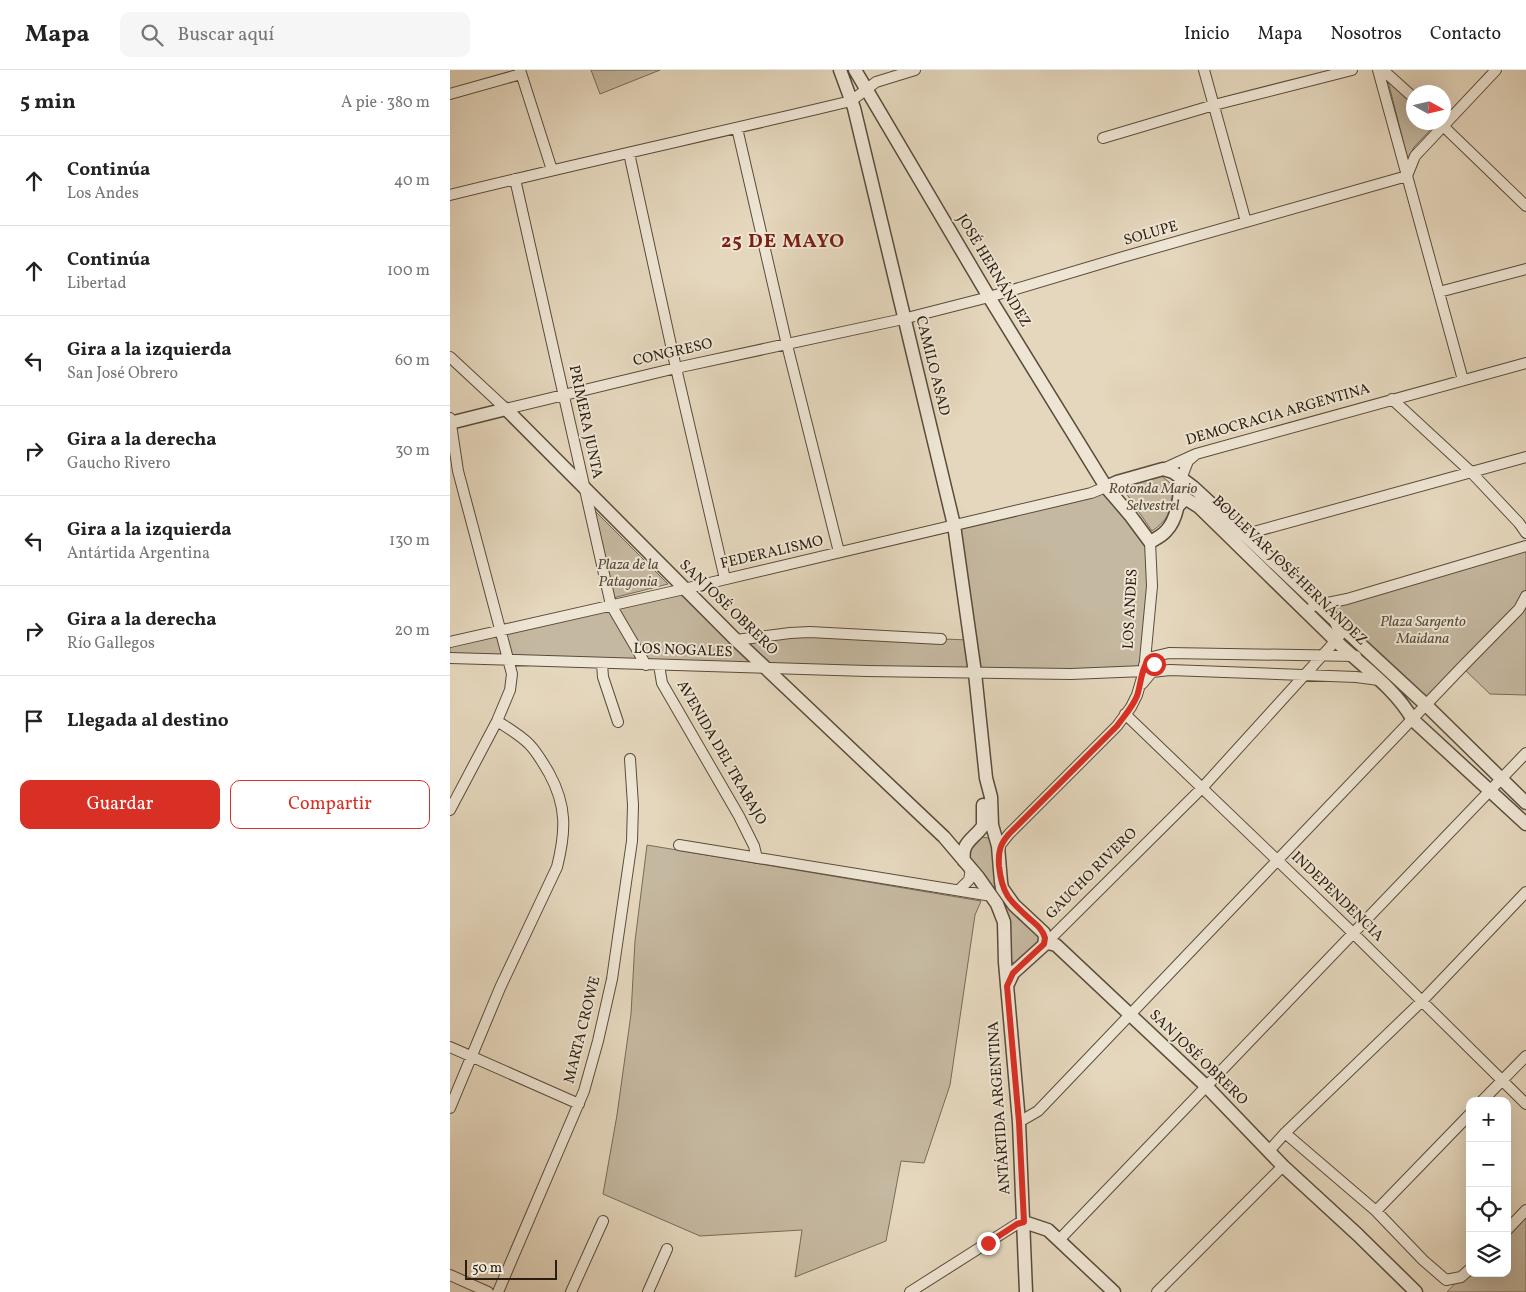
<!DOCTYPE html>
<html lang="es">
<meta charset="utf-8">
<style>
body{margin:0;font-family:Vollkorn,serif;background:#f6f6f6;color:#222}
.controls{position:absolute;right:15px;bottom:15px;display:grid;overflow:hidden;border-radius:10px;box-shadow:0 5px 20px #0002}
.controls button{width:45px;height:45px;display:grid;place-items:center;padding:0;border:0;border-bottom:1px solid #e0e0e0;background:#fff;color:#222;font:25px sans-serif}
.compass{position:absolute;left:956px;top:15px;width:45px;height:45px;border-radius:50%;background:#fff;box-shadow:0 5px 20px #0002;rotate:98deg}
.scale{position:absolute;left:15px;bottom:12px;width:92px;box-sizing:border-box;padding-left:5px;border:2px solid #2a1e10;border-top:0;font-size:14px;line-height:18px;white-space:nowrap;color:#2a1e10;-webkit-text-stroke:4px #eee5d4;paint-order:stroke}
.stop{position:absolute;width:15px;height:15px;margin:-11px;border:4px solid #d93025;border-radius:50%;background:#fff}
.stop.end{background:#d93025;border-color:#fff;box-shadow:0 1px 5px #0008}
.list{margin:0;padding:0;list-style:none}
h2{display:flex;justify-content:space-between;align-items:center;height:65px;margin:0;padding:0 20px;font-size:21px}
h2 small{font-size:16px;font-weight:400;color:#767676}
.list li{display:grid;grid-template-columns:32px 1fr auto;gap:15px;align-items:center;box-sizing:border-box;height:90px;padding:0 20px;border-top:1px solid #e0e0e0}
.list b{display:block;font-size:19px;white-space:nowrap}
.list p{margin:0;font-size:16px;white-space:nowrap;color:#767676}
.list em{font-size:16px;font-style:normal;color:#767676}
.actions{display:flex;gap:10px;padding:15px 20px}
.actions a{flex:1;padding:11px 0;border:1px solid #d93025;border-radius:10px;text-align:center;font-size:18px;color:#d93025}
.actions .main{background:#d93025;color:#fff}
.icon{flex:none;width:28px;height:28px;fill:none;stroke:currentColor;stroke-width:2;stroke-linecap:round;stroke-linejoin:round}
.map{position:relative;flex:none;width:1076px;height:1222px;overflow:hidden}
header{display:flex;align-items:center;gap:30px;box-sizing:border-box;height:70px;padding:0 25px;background:#fff;border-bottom:1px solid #e0e0e0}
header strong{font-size:24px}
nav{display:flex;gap:28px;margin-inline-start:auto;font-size:18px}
.search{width:350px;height:45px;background:#f6f6f6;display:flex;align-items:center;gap:12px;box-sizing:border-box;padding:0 18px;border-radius:10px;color:#767676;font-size:19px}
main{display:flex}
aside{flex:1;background:#fff}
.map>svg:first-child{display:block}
.green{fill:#c5b8a0;stroke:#786b58}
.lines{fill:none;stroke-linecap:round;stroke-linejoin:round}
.minor-casing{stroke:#594c3b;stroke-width:12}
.tertiary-casing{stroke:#594c3b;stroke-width:15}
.minor{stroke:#eee5d4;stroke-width:10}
.tertiary{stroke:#eee5d4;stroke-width:12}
.route{stroke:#d93025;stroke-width:6}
.labels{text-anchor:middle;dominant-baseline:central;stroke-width:4;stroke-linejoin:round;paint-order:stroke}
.street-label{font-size:15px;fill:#2a1e10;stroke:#eee5d4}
.park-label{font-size:15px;font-style:italic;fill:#584c3b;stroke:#eee5d4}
.district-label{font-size:20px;font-weight:bold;letter-spacing:1px;fill:#7a1f14;stroke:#eee5d4}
</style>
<header>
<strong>Mapa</strong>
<div class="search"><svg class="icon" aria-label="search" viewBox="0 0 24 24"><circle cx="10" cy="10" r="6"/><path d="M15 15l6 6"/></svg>Buscar aquí</div>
<nav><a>Inicio</a><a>Mapa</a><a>Nosotros</a><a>Contacto</a></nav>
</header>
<main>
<aside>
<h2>5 min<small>A pie · 380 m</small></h2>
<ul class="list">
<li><svg class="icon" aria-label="ahead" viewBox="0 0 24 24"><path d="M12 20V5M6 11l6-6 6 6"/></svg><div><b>Continúa</b><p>Los Andes</p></div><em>40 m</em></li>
<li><svg class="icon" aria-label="ahead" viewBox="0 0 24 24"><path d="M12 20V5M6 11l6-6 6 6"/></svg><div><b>Continúa</b><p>Libertad</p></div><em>100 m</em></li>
<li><svg class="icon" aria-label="left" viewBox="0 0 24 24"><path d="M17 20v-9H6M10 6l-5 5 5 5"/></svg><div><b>Gira a la izquierda</b><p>San José Obrero</p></div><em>60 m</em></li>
<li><svg class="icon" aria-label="right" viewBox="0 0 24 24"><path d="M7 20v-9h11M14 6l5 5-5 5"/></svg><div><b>Gira a la derecha</b><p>Gaucho Rivero</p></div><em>30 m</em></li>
<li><svg class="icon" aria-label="left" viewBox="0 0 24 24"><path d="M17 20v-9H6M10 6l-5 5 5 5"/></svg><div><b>Gira a la izquierda</b><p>Antártida Argentina</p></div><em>130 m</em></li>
<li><svg class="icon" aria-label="right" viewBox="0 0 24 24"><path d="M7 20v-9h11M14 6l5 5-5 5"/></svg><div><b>Gira a la derecha</b><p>Río Gallegos</p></div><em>20 m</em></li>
<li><svg class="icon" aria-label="arrive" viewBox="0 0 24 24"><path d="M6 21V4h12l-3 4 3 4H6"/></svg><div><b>Llegada al destino</b></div></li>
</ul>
<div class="actions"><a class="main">Guardar</a><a>Compartir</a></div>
</aside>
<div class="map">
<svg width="1076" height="1222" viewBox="0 0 1076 1222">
<rect width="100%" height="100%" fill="#e5d7bd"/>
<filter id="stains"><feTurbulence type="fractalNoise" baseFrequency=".004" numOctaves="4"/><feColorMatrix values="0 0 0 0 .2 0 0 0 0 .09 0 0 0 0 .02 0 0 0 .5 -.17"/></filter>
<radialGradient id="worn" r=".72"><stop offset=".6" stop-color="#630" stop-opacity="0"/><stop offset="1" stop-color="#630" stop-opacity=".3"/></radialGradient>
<path class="green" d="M141 0H210L150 24Z
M938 11 963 34 964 52 986 54 964 77 958 90Z
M710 405 724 416C722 438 720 449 702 461L676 423 678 413Z
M656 417 700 472 694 601 621 604 0 588V572L234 519 286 570 340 563 519 570 504 455Z
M142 438 218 514 163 528Z
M1076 476V625L1040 624 1012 597 976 635 869 534Z
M531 767 539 768 544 772 545 804 590 867V870L568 893 561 892 559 857 519 790V777Z
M197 775 531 831 525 845 500 1015 474 1093 451 1091 436 1171 345 1207 352 1160 250 1166 153 1124 167 1045 181 944 185 871Z
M1076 1140V1222H997L1011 1207 1020 1203H1057V1160Z"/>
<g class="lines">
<defs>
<path id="minor" d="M70 0 102 100
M754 0 796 152
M928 0 1013 310
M933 0 964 28
M0 24 71 4
M989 52 1076 136
M287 58 337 275 389 482
M653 68 764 35 902 0
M179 83 226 298 275 509
M957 106 965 86 1046 0
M65 109 161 535 196 595
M0 125C133 92 268 63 401 31L426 12 465 0
M989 222 1076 199
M0 287 56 339 226 298 453 249 539 227 673 187 957 106
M942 329 1021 402 1069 453 1076 463
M0 348 8 401 62 604 60 620 47 651 0 740
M713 399 746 384 1076 293
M731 409 738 391 744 386
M789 466 1076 387
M863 536 897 529 1076 476
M286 570 340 563 360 562 491 569
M0 572 234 519 641 423 656 417
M0 588 417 601 621 604 694 601
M152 594 153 607 168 652
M209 595 212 613 289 746 304 776 307 788
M694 595 702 587 719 583 906 586
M692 614 702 602 720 600 906 607 929 610
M675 644 903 863 1076 1034
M229 775 542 826
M548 783 551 774 559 764 667 656 681 637 687 625 694 601 702 516 700 472
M509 820 519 810 521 799
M594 875 753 717 880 577 890 565 885 552
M0 977 129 1034
M1032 1031 1076 986
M0 1038 50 918 107 797C116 761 117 736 99 703 93 693 87 682 79 674 70 665 58 658 47 651
M569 1052 588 1041 1012 597 1069 539 1076 526
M835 1063 926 1141 973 1190 996 1210 1011 1207 1020 1199
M819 1081 835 1063 972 931 1076 822
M926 1141 1020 1044
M1057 1160 1076 1140
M609 1170 1076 683
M0 1205 38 1222
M48 1222 134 1021 148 971 162 909 182 771 183 735 180 689
M121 1222 153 1151
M198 1222 217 1179
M460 1222 567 1154 574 1152
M707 1222 833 1096"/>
<path id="tertiary" d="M390 0 404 38 504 455 525 603 536 708 541 727 542 755 548 776 551 812 552 818 564 835 594 863 595 868 594 875
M405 0 539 227 656 417 680 445 700 472C705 469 712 466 716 461 728 449 730 425 731 409
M0 353 56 339 286 570 494 767 528 807 547 834 554 852 555 892 569 1052 576 1222
M656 417 667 412 713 399 723 402 743 417 795 465 895 560 976 635 1076 733
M727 437 734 430H738L749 437C795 482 840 526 886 571 912 596 945 618 963 650L1076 754
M514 791C511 772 523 770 533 756V735
M594 875 598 873 606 875 756 1016 833 1096 908 1165 966 1222
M557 916 563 903 594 875
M574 1152 598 1160 664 1222"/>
</defs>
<use href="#minor" class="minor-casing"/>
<use href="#tertiary" class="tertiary-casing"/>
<use href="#minor" class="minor"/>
<use href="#tertiary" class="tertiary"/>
</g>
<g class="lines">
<path class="route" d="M538 1173 567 1154 574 1152 569 1052 557 916 563 903 594 874 595 868C593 860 587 855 581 850 560 831 552 825 549 796 548 782 550 774 559 764L667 656C674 646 682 638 687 626 691 614 691 599 699 589L704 594"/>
</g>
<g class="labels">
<g class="street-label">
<text transform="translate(701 164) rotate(-16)">SOLUPE</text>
<text transform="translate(543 201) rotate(59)">JOSÉ HERNÁNDEZ</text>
<text transform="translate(223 283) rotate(-13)">CONGRESO</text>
<text transform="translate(482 296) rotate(76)">CAMILO ASAD</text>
<text transform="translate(828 345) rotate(-16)">DEMOCRACIA ARGENTINA</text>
<text transform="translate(135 352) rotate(78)">PRIMERA JUNTA</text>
<text transform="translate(322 483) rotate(-13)">FEDERALISMO</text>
<text transform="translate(839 501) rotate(44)">BOULEVAR JOSÉ HERNÁNDEZ</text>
<text transform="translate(278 538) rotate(44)">SAN JOSÉ OBRERO</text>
<text transform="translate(681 539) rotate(-87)">LOS ANDES</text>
<text transform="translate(233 581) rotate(2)">LOS NOGALES</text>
<text transform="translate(271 683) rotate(60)">AVENIDA DEL TRABAJO</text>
<text transform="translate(642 804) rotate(-45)">GAUCHO RIVERO</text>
<text transform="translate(887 827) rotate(44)">INDEPENDENCIA</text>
<text transform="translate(133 960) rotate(-76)">MARTA CROWE</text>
<text transform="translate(748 988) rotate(44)">SAN JOSÉ OBRERO</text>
<text transform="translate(550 1038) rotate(-94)">ANTÁRTIDA ARGENTINA</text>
</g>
<g class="park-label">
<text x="703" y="419">Rotonda Mario<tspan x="703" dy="17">Selvestrel</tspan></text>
<text x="178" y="495">Plaza de la<tspan x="178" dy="17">Patagonia</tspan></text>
<text x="973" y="552">Plaza Sargento<tspan x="973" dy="17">Maidana</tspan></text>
</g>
<g class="district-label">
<text x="333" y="172">25 DE MAYO</text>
</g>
</g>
<rect width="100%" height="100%" filter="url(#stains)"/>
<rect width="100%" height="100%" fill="url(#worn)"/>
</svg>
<div class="controls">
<button>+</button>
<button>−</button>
<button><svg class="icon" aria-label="locate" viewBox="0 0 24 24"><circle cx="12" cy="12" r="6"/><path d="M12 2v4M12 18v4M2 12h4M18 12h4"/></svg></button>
<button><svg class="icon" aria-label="layers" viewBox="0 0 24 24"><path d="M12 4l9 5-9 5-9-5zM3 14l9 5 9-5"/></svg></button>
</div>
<svg class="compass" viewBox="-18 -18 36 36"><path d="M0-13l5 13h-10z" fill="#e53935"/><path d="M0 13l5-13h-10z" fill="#767676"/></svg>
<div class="scale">50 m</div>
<div class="stop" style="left:704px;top:594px"></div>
<div class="stop end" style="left:538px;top:1173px"></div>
</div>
</main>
